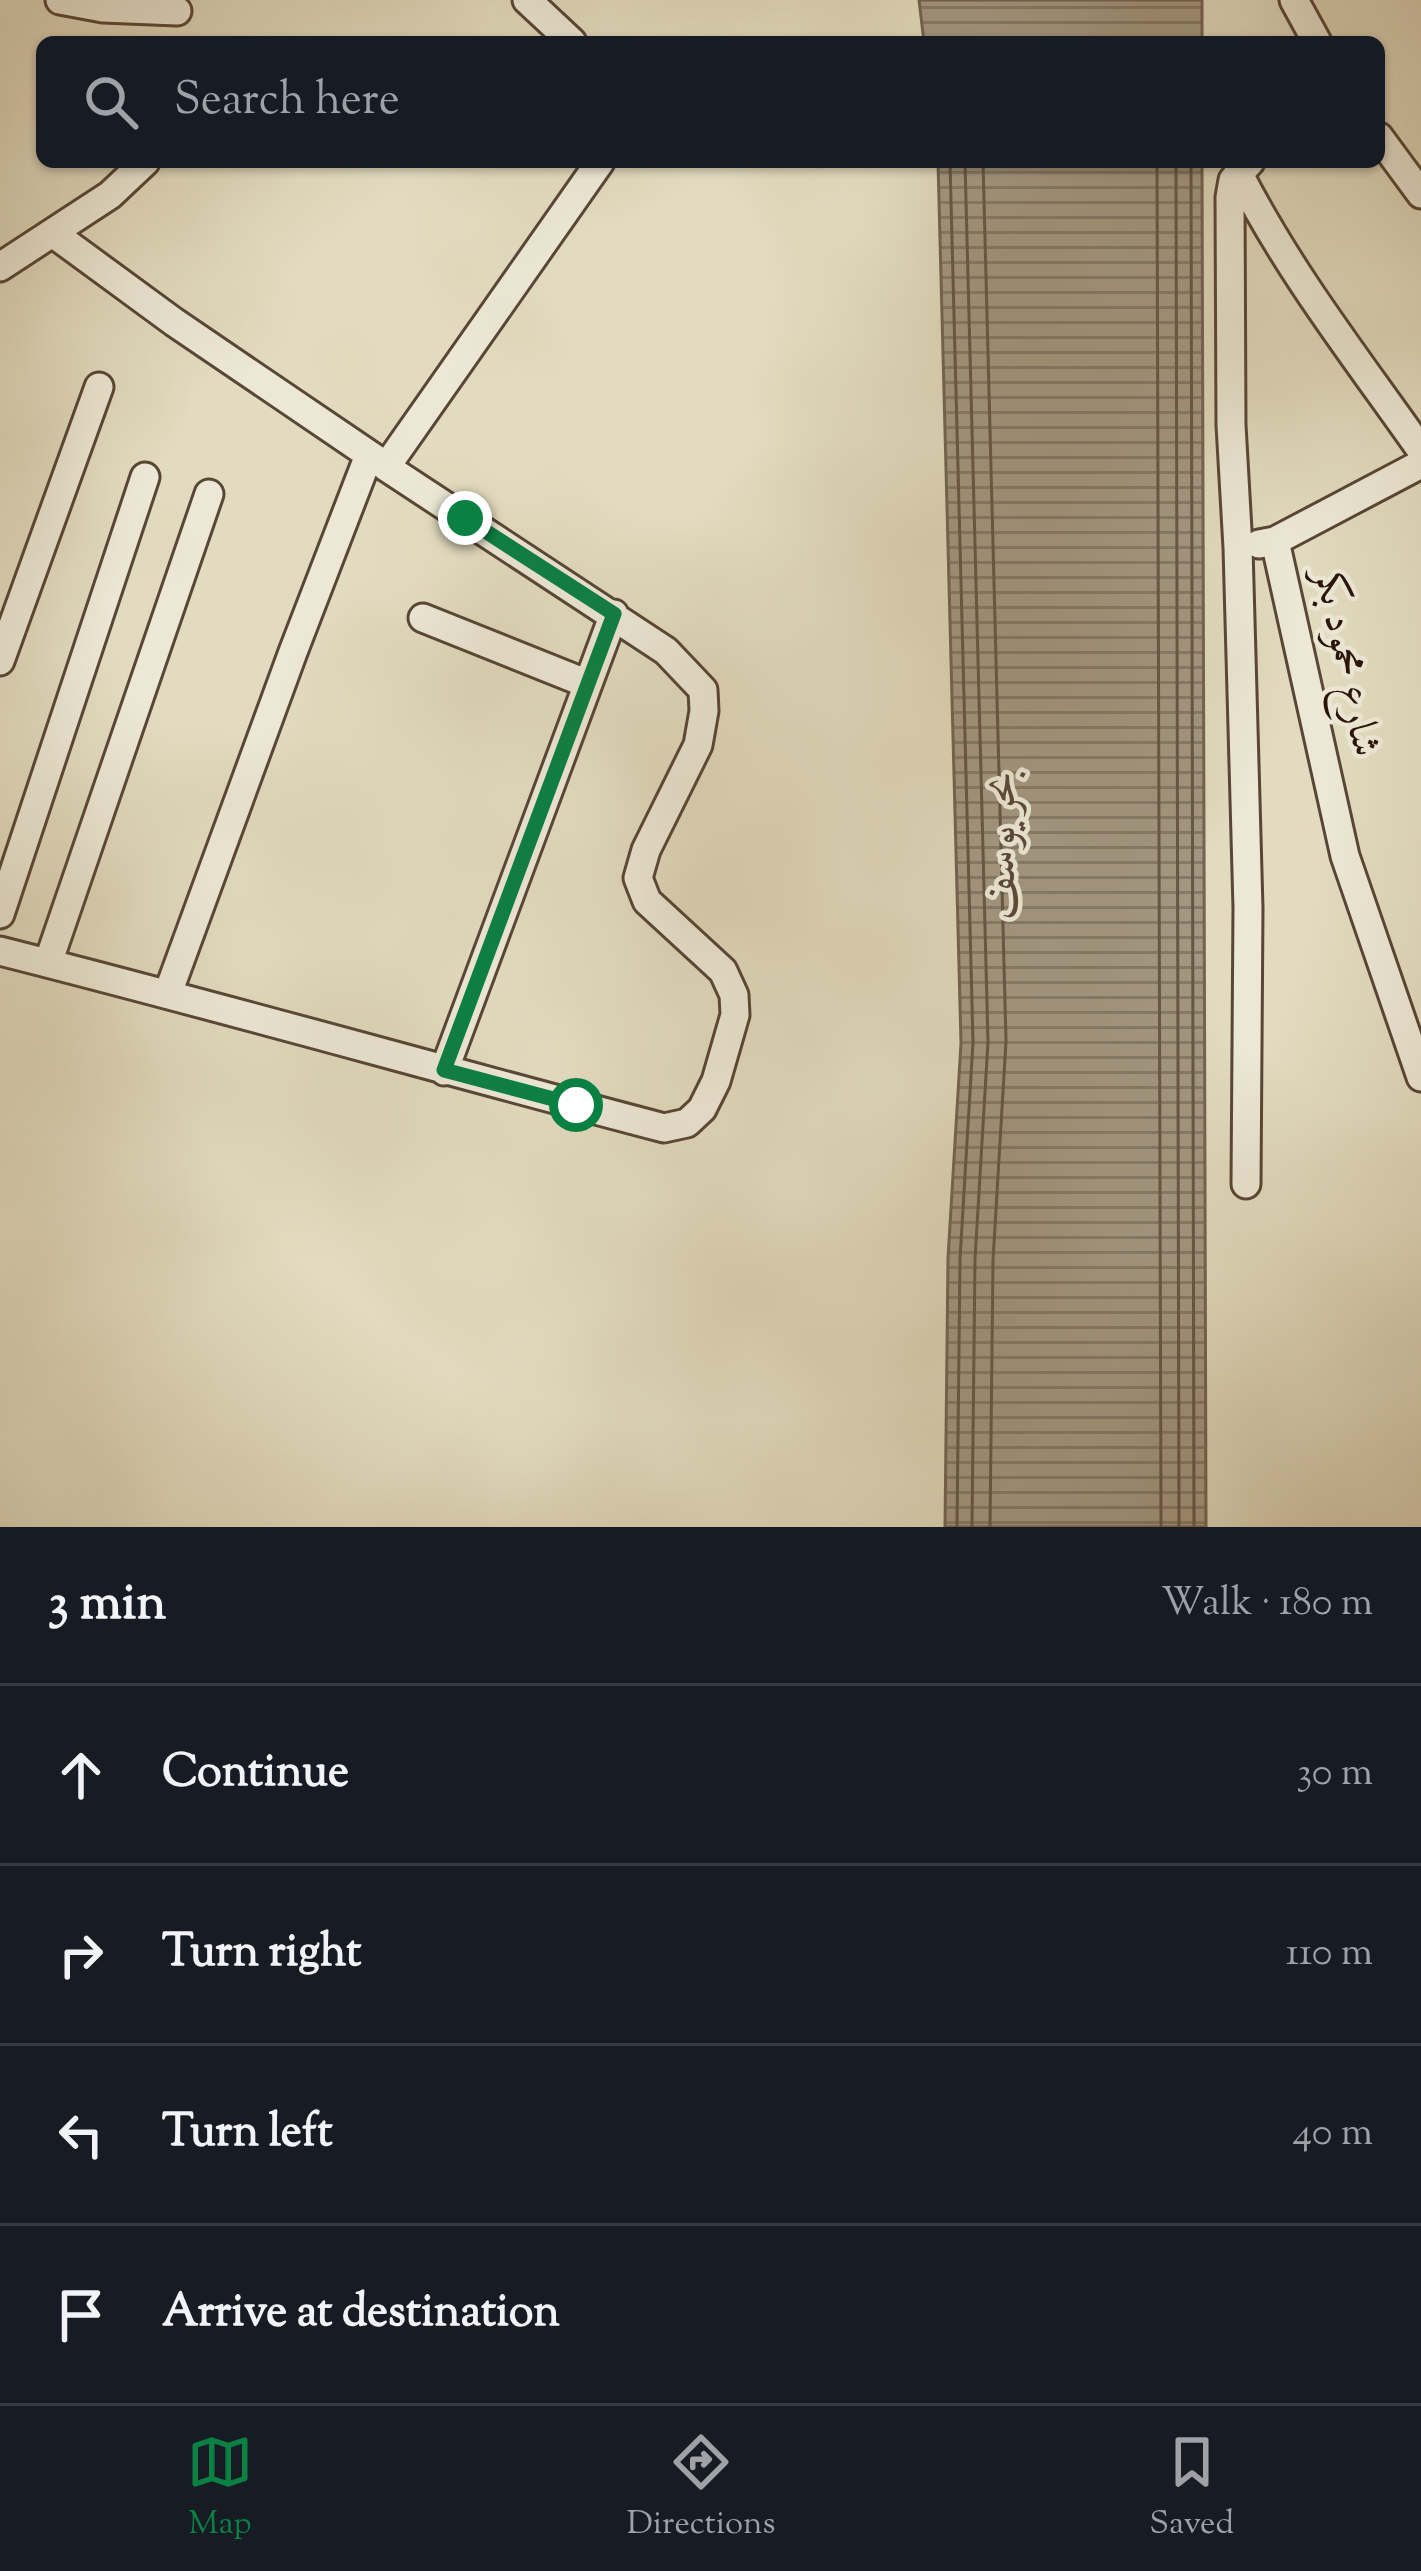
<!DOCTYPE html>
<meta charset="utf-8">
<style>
body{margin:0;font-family:"Sorts Mill Goudy",Amiri,serif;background:#20242c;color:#f1f3f6}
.stop{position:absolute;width:36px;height:36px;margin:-27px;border:9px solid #0b8043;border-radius:50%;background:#fff}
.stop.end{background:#0b8043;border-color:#fff;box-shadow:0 3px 12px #0008}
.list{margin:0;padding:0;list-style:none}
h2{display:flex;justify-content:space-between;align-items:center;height:156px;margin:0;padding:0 48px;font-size:51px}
h2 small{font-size:39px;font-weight:400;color:#9ea1a6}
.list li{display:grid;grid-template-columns:78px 1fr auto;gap:36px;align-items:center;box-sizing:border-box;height:180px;padding:0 48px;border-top:3px solid #363941}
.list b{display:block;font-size:45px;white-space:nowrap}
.list em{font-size:39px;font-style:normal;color:#9ea1a6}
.icon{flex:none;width:66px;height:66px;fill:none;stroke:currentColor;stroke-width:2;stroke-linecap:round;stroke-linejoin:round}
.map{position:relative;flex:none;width:1421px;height:1527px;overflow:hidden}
.search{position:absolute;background:#171b24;box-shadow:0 3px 9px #0004;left:36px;right:36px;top:36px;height:132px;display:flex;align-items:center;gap:30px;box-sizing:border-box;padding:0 42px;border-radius:18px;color:#9ea1a6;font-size:45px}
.sheet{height:876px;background:#171b24}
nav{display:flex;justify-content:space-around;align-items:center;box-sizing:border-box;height:168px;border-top:3px solid #363941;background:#171b24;font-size:33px;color:#9ea1a6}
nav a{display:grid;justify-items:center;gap:6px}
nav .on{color:#0b8043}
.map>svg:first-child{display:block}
.water{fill:url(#water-rules);stroke:#736351;stroke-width:3}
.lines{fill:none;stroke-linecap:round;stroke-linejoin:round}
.shore{stroke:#665645;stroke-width:3}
.street-casing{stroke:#584636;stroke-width:33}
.street{stroke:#ece8d5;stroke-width:27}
.route{stroke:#0b8043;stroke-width:15}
.labels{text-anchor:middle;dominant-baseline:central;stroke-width:9;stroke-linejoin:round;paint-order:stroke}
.street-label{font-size:42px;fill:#2a1409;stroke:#ece8d5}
.water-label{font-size:45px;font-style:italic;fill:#5a4839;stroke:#ece8d5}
</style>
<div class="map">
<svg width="1421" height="1527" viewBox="0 0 1421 1527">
<defs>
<pattern id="water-rules" width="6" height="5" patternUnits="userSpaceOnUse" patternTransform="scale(3)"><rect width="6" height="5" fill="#a39781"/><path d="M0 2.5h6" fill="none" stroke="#857a68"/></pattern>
</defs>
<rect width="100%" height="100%" fill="#e2dbbf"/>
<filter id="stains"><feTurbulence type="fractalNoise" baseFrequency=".00167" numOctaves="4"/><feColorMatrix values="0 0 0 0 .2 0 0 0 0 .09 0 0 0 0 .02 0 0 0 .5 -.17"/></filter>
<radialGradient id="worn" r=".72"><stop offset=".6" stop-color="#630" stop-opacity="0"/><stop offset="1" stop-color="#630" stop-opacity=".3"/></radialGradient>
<path class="water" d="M919 0H1202V42H924Z
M938 162H1202L1206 1527H945L948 1258 961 1043Z"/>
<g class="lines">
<path class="shore" d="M950 162 973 1042 960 1259 957 1527
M965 162 988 1042 975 1259 972 1527
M983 162 1006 1041 993 1260 990 1527
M1157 162 1161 1527
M1176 162 1179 1527
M1191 162 1194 1527"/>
<defs>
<path id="street" d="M60 0 103 8 177 11
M527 0 572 42
M1294 0 1317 42
M1379 137 1421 194
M1238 172C1288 271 1357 359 1421 450
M54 234 174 322 383 464
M0 267 110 195 145 162
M1275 541 1345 856 1421 1077
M1259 544 1275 541 1421 464
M423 618 588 684
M0 661 99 387
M0 914 145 477
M0 951C222 1007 442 1070 664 1128L687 1123 702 1109 716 1081 735 1015 734 995 723 971 647 901 638 878 646 850 698 745 704 711 703 690 666 651 386 467 600 162
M48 963 209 494
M168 993 293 652 369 455
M444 1071 614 614
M1246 1184 1248 908 1238 548 1231 425 1230 197 1233 180 1250 162"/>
</defs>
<use href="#street" class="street-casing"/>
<use href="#street" class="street"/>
</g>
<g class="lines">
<path class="route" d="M465 518 614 614 444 1070 576 1105"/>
</g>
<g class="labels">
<g class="street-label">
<text transform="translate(1345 663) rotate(78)">شارع محمود بكر</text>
</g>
<g class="water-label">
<text transform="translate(1003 845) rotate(-90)">بحر يوسف</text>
</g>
</g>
<rect width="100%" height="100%" filter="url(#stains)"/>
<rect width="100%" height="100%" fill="url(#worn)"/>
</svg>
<div class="stop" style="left:576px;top:1105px"></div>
<div class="stop end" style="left:465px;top:518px"></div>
<div class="search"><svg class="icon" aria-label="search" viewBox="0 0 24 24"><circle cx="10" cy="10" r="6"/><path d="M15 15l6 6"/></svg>Search here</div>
</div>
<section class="sheet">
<h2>3 min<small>Walk · 180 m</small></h2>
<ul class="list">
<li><svg class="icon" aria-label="ahead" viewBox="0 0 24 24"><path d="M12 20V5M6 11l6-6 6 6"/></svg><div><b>Continue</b></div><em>30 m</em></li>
<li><svg class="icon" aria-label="right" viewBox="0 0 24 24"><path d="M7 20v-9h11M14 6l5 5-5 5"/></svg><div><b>Turn right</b></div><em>110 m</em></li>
<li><svg class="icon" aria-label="left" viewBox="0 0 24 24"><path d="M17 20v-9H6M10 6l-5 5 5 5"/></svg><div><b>Turn left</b></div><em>40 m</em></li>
<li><svg class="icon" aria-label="arrive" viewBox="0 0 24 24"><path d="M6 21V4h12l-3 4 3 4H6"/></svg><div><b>Arrive at destination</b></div></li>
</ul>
</section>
<nav>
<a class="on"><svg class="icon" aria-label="map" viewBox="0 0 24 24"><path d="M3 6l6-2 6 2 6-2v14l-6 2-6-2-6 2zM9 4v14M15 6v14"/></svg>Map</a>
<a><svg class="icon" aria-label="directions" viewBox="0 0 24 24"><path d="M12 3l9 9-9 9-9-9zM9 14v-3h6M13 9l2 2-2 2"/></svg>Directions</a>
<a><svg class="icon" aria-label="saved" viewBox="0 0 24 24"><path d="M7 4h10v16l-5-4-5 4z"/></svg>Saved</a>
</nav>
